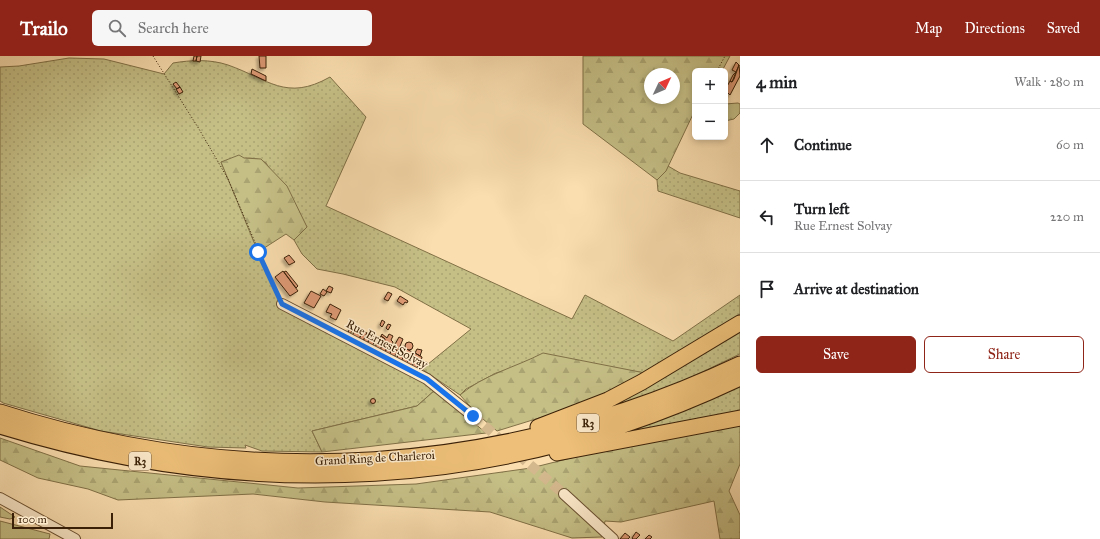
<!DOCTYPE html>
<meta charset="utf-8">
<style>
body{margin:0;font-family:"IM FELL Great Primer",serif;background:#f6f6f6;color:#202124}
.controls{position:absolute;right:12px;top:12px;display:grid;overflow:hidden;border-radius:6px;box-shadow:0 2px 6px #0003}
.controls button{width:36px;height:36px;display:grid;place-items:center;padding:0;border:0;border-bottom:1px solid #e0e0e0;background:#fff;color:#202124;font:20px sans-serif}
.compass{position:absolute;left:644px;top:12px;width:36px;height:36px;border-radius:50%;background:#fff;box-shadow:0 2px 6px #0003;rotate:46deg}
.scale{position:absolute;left:12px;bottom:10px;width:101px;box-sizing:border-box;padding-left:4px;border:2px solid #3a2007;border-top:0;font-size:11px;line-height:14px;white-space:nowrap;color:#3a2007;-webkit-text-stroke:3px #fceacb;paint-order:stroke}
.stop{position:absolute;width:12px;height:12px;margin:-9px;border:3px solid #1a73e8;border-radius:50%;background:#fff}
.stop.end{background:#1a73e8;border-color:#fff;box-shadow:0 1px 4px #0008}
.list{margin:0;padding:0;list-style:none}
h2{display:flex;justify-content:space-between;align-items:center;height:52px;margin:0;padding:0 16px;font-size:17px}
h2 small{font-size:13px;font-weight:400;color:#757577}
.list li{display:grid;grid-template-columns:26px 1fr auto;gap:12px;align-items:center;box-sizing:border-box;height:72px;padding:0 16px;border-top:1px solid #e0e0e0}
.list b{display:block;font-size:15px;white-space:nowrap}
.list p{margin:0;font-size:13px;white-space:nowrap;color:#757577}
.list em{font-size:13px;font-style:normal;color:#757577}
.actions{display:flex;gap:8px;padding:12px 16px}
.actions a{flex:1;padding:9px 0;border:1px solid #8f2418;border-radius:6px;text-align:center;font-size:14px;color:#8f2418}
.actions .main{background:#8f2418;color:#fff}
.icon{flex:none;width:22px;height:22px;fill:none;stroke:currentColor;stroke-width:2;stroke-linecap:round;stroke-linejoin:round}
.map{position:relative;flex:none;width:740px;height:483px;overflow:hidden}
header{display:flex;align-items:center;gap:24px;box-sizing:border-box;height:56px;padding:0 20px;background:#8f2418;color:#fff}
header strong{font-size:19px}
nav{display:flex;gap:22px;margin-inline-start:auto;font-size:14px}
.search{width:280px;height:36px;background:#f6f6f6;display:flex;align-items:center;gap:10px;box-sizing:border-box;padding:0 14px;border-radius:6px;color:#757577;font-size:15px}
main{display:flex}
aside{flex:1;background:#fff}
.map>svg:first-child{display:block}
.grass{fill:url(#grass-dots);stroke:#807046}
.forest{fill:url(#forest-firs);stroke:#807046;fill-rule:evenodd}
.park{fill:#c5bf86;stroke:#807046}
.building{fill:#de9a74;stroke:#3a2007;filter:url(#shadow)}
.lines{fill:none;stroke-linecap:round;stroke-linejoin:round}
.minor-tunnel{stroke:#d4b88d;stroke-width:10;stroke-dasharray:10 5;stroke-linecap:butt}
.minor-casing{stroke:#6a5031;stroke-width:12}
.highway-casing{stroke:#3a2007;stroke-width:17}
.path{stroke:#3a2007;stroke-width:1;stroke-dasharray:1 2;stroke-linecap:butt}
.minor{stroke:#fceacb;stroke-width:10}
.highway{stroke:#edbf78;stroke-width:15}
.route{stroke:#1a73e8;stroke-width:5}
.labels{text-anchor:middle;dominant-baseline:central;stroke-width:3;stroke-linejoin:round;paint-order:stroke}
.shield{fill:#fceacb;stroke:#745d42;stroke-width:1}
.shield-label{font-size:11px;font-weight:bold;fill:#3a2007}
.street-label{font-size:12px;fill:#3a2007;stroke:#fceacb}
</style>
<header>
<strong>Trailo</strong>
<div class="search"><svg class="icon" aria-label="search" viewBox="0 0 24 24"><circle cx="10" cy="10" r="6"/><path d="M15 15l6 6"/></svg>Search here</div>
<nav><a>Map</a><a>Directions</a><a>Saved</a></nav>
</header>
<main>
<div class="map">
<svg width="740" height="483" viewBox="0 0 740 483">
<defs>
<pattern id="grass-dots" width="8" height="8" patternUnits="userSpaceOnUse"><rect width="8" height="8" fill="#c5bf86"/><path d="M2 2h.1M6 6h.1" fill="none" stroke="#aaa472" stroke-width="1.8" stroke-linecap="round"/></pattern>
<pattern id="forest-firs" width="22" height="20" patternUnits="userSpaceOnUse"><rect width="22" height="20" fill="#c5bf86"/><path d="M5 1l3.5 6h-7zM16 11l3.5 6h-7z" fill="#aaa472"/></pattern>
<filter id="shadow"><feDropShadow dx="-2.5" dy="2.5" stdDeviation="1" flood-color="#0004"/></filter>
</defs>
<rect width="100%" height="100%" fill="#fadeaf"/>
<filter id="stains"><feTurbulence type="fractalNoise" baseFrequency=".005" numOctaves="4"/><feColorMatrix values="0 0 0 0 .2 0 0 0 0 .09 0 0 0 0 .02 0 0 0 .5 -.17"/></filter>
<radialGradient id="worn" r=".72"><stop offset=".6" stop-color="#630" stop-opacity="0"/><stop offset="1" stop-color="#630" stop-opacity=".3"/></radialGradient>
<path class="grass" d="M69 2 104 3 164 18 173 7C191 4 210 3 228 9 268 23 286 46 330 21L366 61 326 150 572 263 585 239 673 285 740 239V258L645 317 618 313 516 311 496 317 466 333 460 339 422 313 471 273 395 231 343 218 317 213 302 198 294 184 307 171 266 107C254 98 236 104 221 106L282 248 414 317 435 334 417 350 312 375 322 396 262 395 245 389 246 392 208 391 101 375 3 347 0 345V11L19 10Z
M668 110 680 117 740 135V162L658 135 657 124Z
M740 272V298C695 319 651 343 602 352Z
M740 330V357L610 381 659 364Z"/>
<path class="forest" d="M583 0H730L722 15H695V54L666 115 657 124 583 68ZM650 18H674V42H650Z
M738 47 740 48V57L734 63 725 65V48Z
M239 99 244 102 261 103 287 130 307 171 294 184 286 178 258 196 221 106Z
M543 297 645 317 591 346 497 375 476 357 460 339C483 319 516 311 543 297Z
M435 334 486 377 322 396 312 375 417 350Z
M740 367V408L729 435 740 459V483H720L714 445 621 466 605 465 602 481 572 482 490 456 325 446 253 438 118 444 88 433 38 422 0 404V382L80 410 298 432 416 428 531 412 607 393Z
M0 451 15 461 10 463 0 461Z"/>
<path class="park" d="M0 465 50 478 49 483H0Z"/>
<path class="building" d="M194 0H197L196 5H193Z
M197 0H201L200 6 196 5Z
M259 0H266V12H260Z
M736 6 739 9 736 16 732 14Z
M739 9 740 20 730 39 725 34 730 25 732 26 734 23Z
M252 13 266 20V25L251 18Z
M736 16 732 26 730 25 733 19Z
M176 26 180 31 177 33 173 28Z
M180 31 183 36 179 38 176 33Z
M289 199 295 206 289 209 284 202Z
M283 215 298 235 290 240 275 221Z
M286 215 298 230 296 232 284 216Z
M329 230 333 232 331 237 326 235Z
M323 233 327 236 324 240 320 238Z
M311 235 321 240 314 252 304 247Z
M388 236 392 238 388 245 384 243Z
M400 240 408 245 407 247 405 246 403 249 397 245Z
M330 248 341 254 336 264 330 261 332 258 326 256Z
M382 264 385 266 382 271 380 269Z
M388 268 391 269 388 274 386 272Z
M350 271 353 273 350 278 348 277Z
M356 272 363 275 359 283 352 280Z
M363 275 367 277 363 285 359 283Z
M367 277 371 279 367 288 363 285Z
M382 278 387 282 389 278 393 280 391 284 393 286 391 291 383 288 385 283 381 280Z
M371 279 377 282 372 290 367 288Z
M381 280 385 283 380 294 375 291Z
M399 281 403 283 398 295 393 292Z
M405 290a4 4 0 1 1 8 0a4 4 0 1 1-8 0Z
M383 288 388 290 385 296 380 294Z
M388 290 393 292 389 299 385 296Z
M393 292 398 295 394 301 389 299Z
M405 292 412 296 411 300 403 296Z
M417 293 422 294 420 300 415 297Z
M401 294 406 297 401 305 396 303Z
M406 297 411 300 406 308 401 305Z
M415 297 422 301 421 305 413 300Z
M411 300 416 302 412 310 406 308Z
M416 302 421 305 416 313 412 310Z
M421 304 428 307 423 312 418 310Z
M370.5 345a2.5 2.5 0 1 1 5 0a2.5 2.5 0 1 1-5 0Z
M636 476 640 479 636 483H633L632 482Z
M625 477 630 481 628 483H620Z
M649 479 652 481 650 483H645Z"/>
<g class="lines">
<path class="minor-tunnel" d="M473 360 564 438"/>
<defs>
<path id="minor" d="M282 248 427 323 473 360
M564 438 613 483
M0 442 75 483"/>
<path id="highway" d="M0 356C248 436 504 419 740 308
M0 370C250 447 503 435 740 322
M538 371 608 344 642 326 740 267
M557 397 740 362"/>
</defs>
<use href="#minor" class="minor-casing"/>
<use href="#highway" class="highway-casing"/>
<path class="path" d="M153 0 199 73 228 123 278 240
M717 15 725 0
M725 54H726"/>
<use href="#minor" class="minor"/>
<use href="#highway" class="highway"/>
</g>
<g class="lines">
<path class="route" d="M258 196 282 248 427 323 473 360"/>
</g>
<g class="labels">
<g class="shield">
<rect x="577" y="358" width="22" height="18" rx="3"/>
<rect x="129" y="396" width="22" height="18" rx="3"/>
</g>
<g class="shield-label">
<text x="588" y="367">R3</text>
<text x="140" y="405">R3</text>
</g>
<g class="street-label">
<text transform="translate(387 288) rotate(28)">Rue Ernest Solvay</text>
<text transform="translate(375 402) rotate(-3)">Grand Ring de Charleroi</text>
</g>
</g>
<rect width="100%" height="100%" filter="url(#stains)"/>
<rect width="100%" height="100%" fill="url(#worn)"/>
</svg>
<div class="controls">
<button>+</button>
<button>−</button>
</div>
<svg class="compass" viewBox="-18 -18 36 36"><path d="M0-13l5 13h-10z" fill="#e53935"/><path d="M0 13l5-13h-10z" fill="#757577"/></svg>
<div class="scale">100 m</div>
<div class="stop" style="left:258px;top:196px"></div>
<div class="stop end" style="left:473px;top:360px"></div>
</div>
<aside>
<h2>4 min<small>Walk · 280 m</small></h2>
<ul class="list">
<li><svg class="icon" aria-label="ahead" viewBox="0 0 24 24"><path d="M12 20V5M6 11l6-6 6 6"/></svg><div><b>Continue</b></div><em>60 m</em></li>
<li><svg class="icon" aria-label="left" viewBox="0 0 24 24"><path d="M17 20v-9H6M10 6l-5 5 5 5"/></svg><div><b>Turn left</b><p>Rue Ernest Solvay</p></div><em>220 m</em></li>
<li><svg class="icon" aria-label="arrive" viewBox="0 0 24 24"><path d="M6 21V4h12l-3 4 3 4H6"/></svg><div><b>Arrive at destination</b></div></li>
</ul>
<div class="actions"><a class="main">Save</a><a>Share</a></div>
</aside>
</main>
